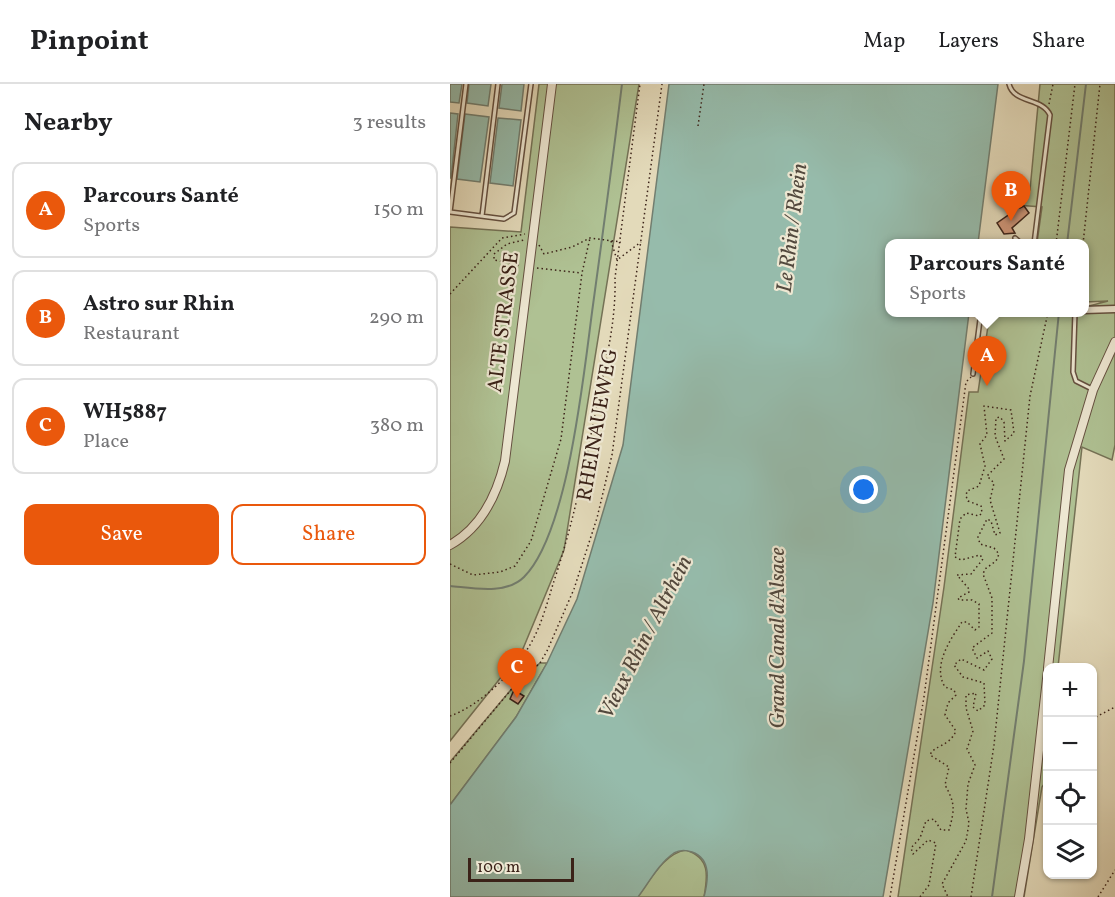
<!DOCTYPE html>
<meta charset="utf-8">
<style>
body{margin:0;font-family:Vollkorn,serif;background:#f6f6f6;color:#202124}
.controls{position:absolute;right:18px;bottom:18px;display:grid;overflow:hidden;border-radius:12px;box-shadow:0 2px 4px #0004}
.controls button{width:54px;height:54px;display:grid;place-items:center;padding:0;border:0;border-bottom:2px solid #e0e0e0;background:#fff;color:#202124;font:30px sans-serif}
.scale{position:absolute;left:18px;bottom:15px;width:106px;box-sizing:border-box;padding-left:6px;border:3px solid #3b2218;border-top:0;font-size:16px;line-height:21px;white-space:nowrap;color:#3b2218;-webkit-text-stroke:4px #ede7d2;paint-order:stroke}
.you{position:absolute;left:414px;top:406px;width:21px;height:21px;margin:-15px;border:4px solid #fff;border-radius:50%;background:#1a73e8;box-shadow:0 0 0 9px #1a73e833}
.badge{display:grid;place-items:center;width:39px;height:39px;border-radius:50%;background:#ea580c;color:#fff;font-size:20px;font-weight:700}
.pin{position:absolute;translate:-50% -50px;filter:drop-shadow(0 2px 3px #0008)}
.pin::after{content:'';position:absolute;top:32px;width:21px;height:18px;background:inherit;clip-path:polygon(0 0,100% 0,50% 100%)}
.popup{position:absolute;left:435px;top:155px;width:204px;height:78px;box-sizing:border-box;display:grid;place-content:center;border-radius:12px;background:#fff;filter:drop-shadow(0 2px 4px #0005);font-size:20px;white-space:nowrap;color:#757577}
.popup b{font-size:22px;color:#202124}
.popup::after{content:'';position:absolute;left:50%;top:100%;margin-left:-12px;border:12px solid transparent;border-top-color:#fff}
.list{margin:0;padding:0;list-style:none}
h2{display:flex;justify-content:space-between;align-items:center;height:78px;margin:0;padding:0 24px;font-size:26px}
h2 small{font-size:20px;font-weight:400;color:#757577}
.list li{display:grid;grid-template-columns:39px 1fr auto;gap:18px;align-items:center;box-sizing:border-box;height:96px;margin:0 12px 12px;padding:0 12px;border:2px solid #e0e0e0;border-radius:12px}
.list b{display:block;font-size:22px;white-space:nowrap}
.list p{margin:0;font-size:20px;white-space:nowrap;color:#757577}
.list em{font-size:20px;font-style:normal;color:#757577}
.actions{display:flex;gap:12px;padding:18px 24px}
.actions a{flex:1;padding:14px 0;border:2px solid #ea580c;border-radius:12px;text-align:center;font-size:21px;color:#ea580c}
.actions .main{background:#ea580c;color:#fff}
.icon{flex:none;width:33px;height:33px;fill:none;stroke:currentColor;stroke-width:2;stroke-linecap:round;stroke-linejoin:round}
.map{position:relative;flex:none;width:665px;height:813px;overflow:hidden}
header{display:flex;align-items:center;gap:36px;box-sizing:border-box;height:84px;padding:0 30px;background:#fff;border-bottom:2px solid #e0e0e0}
header strong{font-size:28px}
nav{display:flex;gap:33px;margin-inline-start:auto;font-size:21px}
main{display:flex}
aside{flex:1;background:#fff}
.map>svg:first-child{display:block}
.green{fill:#afc193;stroke:#757256;stroke-width:1.5}
.water{fill:#96bbab;stroke:#727e70;stroke-width:1.5}
.lines{fill:none;stroke-linecap:round;stroke-linejoin:round}
.stream{stroke:#727e70;stroke-width:2}
.building{fill:#ce9577;stroke:#3b2218;stroke-width:1.5}
.service-casing{stroke:#655040;stroke-width:6}
.minor-casing{stroke:#655040;stroke-width:9}
.tertiary-casing{stroke:#655040;stroke-width:10}
.path{stroke:#3b2218;stroke-width:1.5;stroke-dasharray:1.5 3;stroke-linecap:butt}
.service{stroke:#ede7d2;stroke-width:3}
.minor{stroke:#ede7d2;stroke-width:6}
.tertiary{stroke:#ede7d2;stroke-width:8}
.labels{text-anchor:middle;dominant-baseline:central;stroke-width:4.5;stroke-linejoin:round;paint-order:stroke}
.street-label{font-size:21px;fill:#3b2218;stroke:#ede7d2}
.water-label{font-size:22px;font-style:italic;fill:#52483d;stroke:#ede7d2}
</style>
<header>
<strong>Pinpoint</strong>
<nav><a>Map</a><a>Layers</a><a>Share</a></nav>
</header>
<main>
<aside>
<h2>Nearby<small>3 results</small></h2>
<ul class="list">
<li><span class="badge">A</span><div><b>Parcours Santé</b><p>Sports</p></div><em>150 m</em></li>
<li><span class="badge">B</span><div><b>Astro sur Rhin</b><p>Restaurant</p></div><em>290 m</em></li>
<li><span class="badge">C</span><div><b>WH5887</b><p>Place</p></div><em>380 m</em></li>
</ul>
<div class="actions"><a class="main">Save</a><a>Share</a></div>
</aside>
<div class="map">
<svg width="665" height="813" viewBox="0 0 665 813">
<rect width="100%" height="100%" fill="#e3daba"/>
<filter id="stains"><feTurbulence type="fractalNoise" baseFrequency=".00333" numOctaves="4"/><feColorMatrix values="0 0 0 0 .2 0 0 0 0 .09 0 0 0 0 .02 0 0 0 .5 -.17"/></filter>
<radialGradient id="worn" r=".72"><stop offset=".6" stop-color="#630" stop-opacity="0"/><stop offset="1" stop-color="#630" stop-opacity=".3"/></radialGradient>
<path class="green" d="M89 0H189L114 466 72 567 0 657V143L71 148Z
M590 0H665V361L662 376 632 363 608 583 598 584 597 696 592 703 574 813H448L494 503 519 308H528L540 229H594L595 232 634 228 635 223 658 217 635 218 634 160 587 159 592 123 553 120 554 104 580 106Z
M90 579H97L66 633 0 721V678L65 601Z
M236 766C260 774 258 791 254 813H187C200 797 214 769 236 766Z"/>
<path class="water" d="M0 0H12L9 19 0 18Z
M19 0H41L38 22 17 19Z
M52 0H74L71 27 49 24Z
M219 0H548L528 159 440 160V228L519 229 483 519 433 813H254C258 797 262 775 242 768 236 766 229 766 224 769 209 779 198 800 188 813H0V721L66 633 97 579 127 515 173 361Z
M0 29 8 30 1 94H0Z
M15 30 39 33 30 98 7 95Z
M48 34 71 36 63 102 40 99Z"/>
<g class="lines">
<path class="stream" d="M617 160 636 0
M0 502C23 504 56 511 74 493 119 448 134 286 143 221 153 148 163 74 172 0
M542 813 574 577 609 228"/>
</g>
<path class="building" d="M564 116 570 124 574 122 579 129 562 144 565 149 554 150 547 139 564 127 559 120Z
M64 606 74 612 68 620 60 615Z"/>
<g class="lines">
<defs>
<path id="service" d="M16 0 0 128 54 135 64 129 81 0
M559 0C564 20 592 13 600 31L584 160
M32 132 48 0
M565 154 572 160
M625 228 623 288 626 297 642 305
M523 290 531 228"/>
<path id="minor" d="M634 226 665 225"/>
<path id="tertiary" d="M0 461C32 443 47 411 55 377L102 0
M598 584 619 386 643 306 665 258
M569 813 579 755 598 586"/>
</defs>
<use href="#service" class="service-casing"/>
<use href="#minor" class="minor-casing"/>
<use href="#tertiary" class="tertiary-casing"/>
<path class="path" d="M599 20 603 0
M248 42 254 0
M161 157 167 176 191 158
M606 160 625 0
M633 160 650 0
M89 161 94 170 122 163 140 154 171 158
M69 181 44 176V170L57 160 74 156
M87 184 131 189
M0 210 52 154 75 150
M0 480 23 491 50 488 65 482 81 457 111 355 132 189 140 154
M0 632C29 622 62 590 78 564 91 544 97 519 104 497 125 434 137 371 150 306 158 268 166 233 165 194L190 0
M642 635 665 623
M0 679 65 601 90 579 97 567 124 505 147 434 162 371 212 0
M440 813 474 613 516 298 521 293
M470 813 479 801 486 759 478 756 463 770 461 764 470 754 476 737 484 735 491 746H499C505 725 505 719 495 701L499 683 480 671C484 661 499 663 506 647L495 631 498 619 506 611 504 606 495 603C482 582 500 556 512 538H517L525 546 529 543V520L522 516H509L508 514 519 508V505L507 491 521 490 533 475 530 471 511 476 505 473 510 435 516 429 529 432 532 429 531 422 518 417 516 412 517 407 529 402 535 382 530 360 537 351 534 322 561 326 564 349 555 357 554 338 550 333 546 334 545 352 554 375 537 392 544 399 540 416 550 449 545 451 541 437 537 435 528 453 530 460 544 464 549 470 546 477 535 485 533 490 542 514V549L522 564 527 574 538 567 542 575 534 586 511 575 504 581 513 593 534 599 535 621 528 627 523 623 526 609 516 611V624L523 647 517 665 525 681 518 700 516 725 519 739 516 757 492 800 498 813
M521 813 544 661 580 312 598 228
M648 813 665 786"/>
<use href="#service" class="service"/>
<use href="#minor" class="minor"/>
<use href="#tertiary" class="tertiary"/>
</g>
<g class="labels">
<g class="street-label">
<text transform="translate(54 238) rotate(-83)">ALTE STRASSE</text>
<text transform="translate(148 341) rotate(-80)">RHEINAUEWEG</text>
</g>
<g class="water-label">
<text transform="translate(343 144) rotate(-83)">Le Rhin / Rhein</text>
<text transform="translate(196 554) rotate(-63)">Vieux Rhin / Altrhein</text>
<text transform="translate(328 554) rotate(-90)">Grand Canal d'Alsace</text>
</g>
</g>
<rect width="100%" height="100%" filter="url(#stains)"/>
<rect width="100%" height="100%" fill="url(#worn)"/>
</svg>
<div class="controls">
<button>+</button>
<button>−</button>
<button><svg class="icon" aria-label="locate" viewBox="0 0 24 24"><circle cx="12" cy="12" r="6"/><path d="M12 2v4M12 18v4M2 12h4M18 12h4"/></svg></button>
<button><svg class="icon" aria-label="layers" viewBox="0 0 24 24"><path d="M12 4l9 5-9 5-9-5zM3 14l9 5 9-5"/></svg></button>
</div>
<div class="scale">100 m</div>
<div class="you"></div>
<div class="pin badge" style="left:537px;top:302px">A</div>
<div class="popup"><b>Parcours Santé</b>Sports</div>
<div class="pin badge" style="left:561px;top:137px">B</div>
<div class="pin badge" style="left:67px;top:614px">C</div>
</div>
</main>
